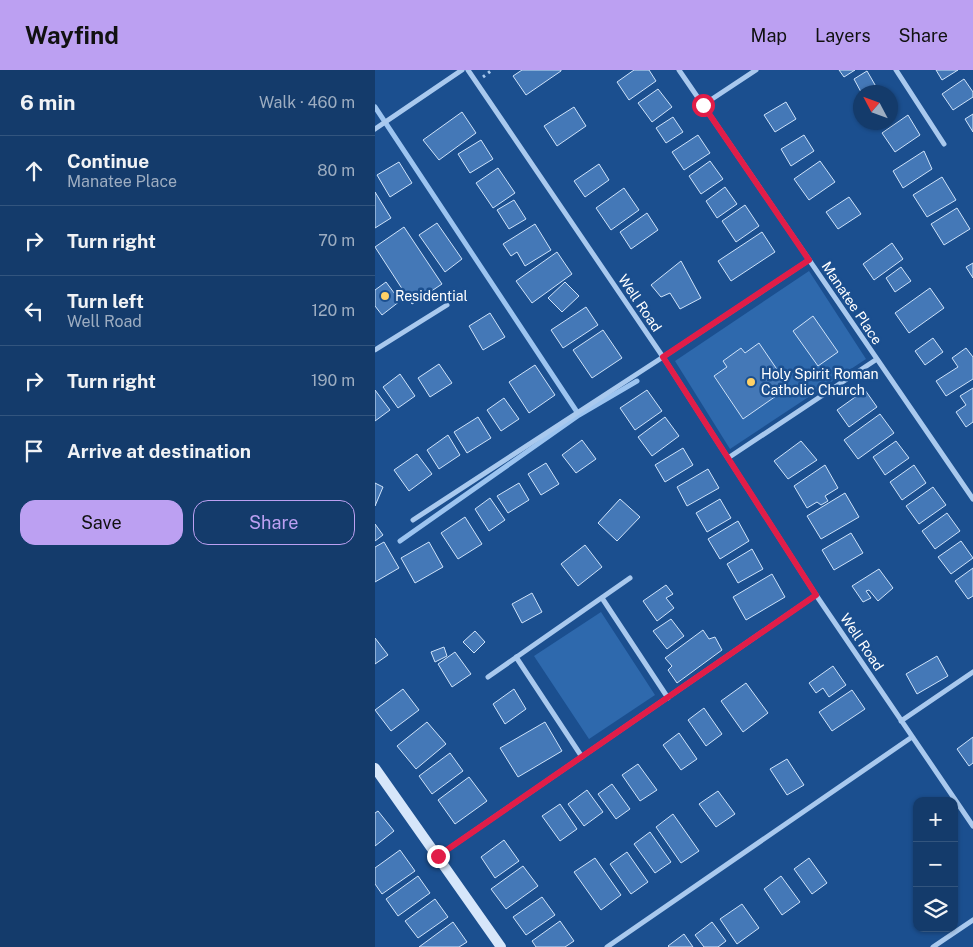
<!DOCTYPE html>
<meta charset="utf-8">
<style>
body{margin:0;font-family:"Public Sans",sans-serif;background:#1d4271;color:#f1f3f6}
.controls{position:absolute;right:15px;bottom:15px;display:grid;overflow:hidden;border-radius:10px;box-shadow:0 1px 4px #0004}
.controls button{width:45px;height:45px;display:grid;place-items:center;padding:0;border:0;border-bottom:1px solid #33557e;background:#143b6b;color:#f1f3f6;font:25px sans-serif}
.compass{position:absolute;left:478px;top:15px;width:45px;height:45px;border-radius:50%;background:#143b6b;box-shadow:0 1px 4px #0004;rotate:311deg}
.stop{position:absolute;width:15px;height:15px;margin:-11px;border:4px solid #e11d48;border-radius:50%;background:#fff}
.stop.end{background:#e11d48;border-color:#fff;box-shadow:0 1px 5px #0008}
.list{margin:0;padding:0;list-style:none}
h2{display:flex;justify-content:space-between;align-items:center;height:65px;margin:0;padding:0 20px;font-size:21px}
h2 small{font-size:16px;font-weight:400;color:#9dadc1}
.list li{display:grid;grid-template-columns:32px 1fr auto;gap:15px;align-items:center;box-sizing:border-box;height:70px;padding:0 20px;border-top:1px solid #33557e}
.list b{display:block;font-size:19px;white-space:nowrap}
.list p{margin:0;font-size:16px;white-space:nowrap;color:#9dadc1}
.list em{font-size:16px;font-style:normal;color:#9dadc1}
.actions{display:flex;gap:10px;padding:15px 20px}
.actions a{flex:1;padding:11px 0;border:1px solid #bca0f2;border-radius:15px;text-align:center;font-size:18px;color:#bca0f2}
.actions .main{background:#bca0f2;color:#111}
.icon{flex:none;width:28px;height:28px;fill:none;stroke:currentColor;stroke-width:2;stroke-linecap:round;stroke-linejoin:round}
.map{position:relative;flex:none;width:598px;height:877px;overflow:hidden}
header{display:flex;align-items:center;gap:30px;box-sizing:border-box;height:70px;padding:0 25px;background:#bca0f2;color:#111}
header strong{font-size:24px}
nav{display:flex;gap:28px;margin-inline-start:auto;font-size:18px}
main{display:flex}
aside{flex:1;background:#143b6b}
.map>svg:first-child{display:block}
.green{fill:#2e69ad;fill-rule:evenodd}
.lines{fill:none;stroke-linecap:round;stroke-linejoin:round}
.stream{stroke:#9cc4f0;stroke-width:5}
.building{fill:#4478b7;stroke:#cfe3fa}
.path{stroke:#a9c9ee;stroke-width:3;stroke-dasharray:2.5 4;stroke-linecap:butt}
.street{stroke:#a9c9ee;stroke-width:5}
.secondary{stroke:#d6e6fa;stroke-width:10}
.route{stroke:#e11d48;stroke-width:6}
.poi-dot{fill:#ffd166;stroke:#1b4f8f;stroke-width:2}
.labels{text-anchor:middle;dominant-baseline:central;stroke-width:5;stroke-linejoin:round;paint-order:stroke}
.poi-label{font-size:14px;fill:#fff;stroke:#1b4f8f;text-anchor:start}
.street-label{font-size:14px;fill:#fff;stroke:#1b4f8f}
</style>
<header>
<strong>Wayfind</strong>
<nav><a>Map</a><a>Layers</a><a>Share</a></nav>
</header>
<main>
<aside>
<h2>6 min<small>Walk · 460 m</small></h2>
<ul class="list">
<li><svg class="icon" aria-label="ahead" viewBox="0 0 24 24"><path d="M12 20V5M6 11l6-6 6 6"/></svg><div><b>Continue</b><p>Manatee Place</p></div><em>80 m</em></li>
<li><svg class="icon" aria-label="right" viewBox="0 0 24 24"><path d="M7 20v-9h11M14 6l5 5-5 5"/></svg><div><b>Turn right</b></div><em>70 m</em></li>
<li><svg class="icon" aria-label="left" viewBox="0 0 24 24"><path d="M17 20v-9H6M10 6l-5 5 5 5"/></svg><div><b>Turn left</b><p>Well Road</p></div><em>120 m</em></li>
<li><svg class="icon" aria-label="right" viewBox="0 0 24 24"><path d="M7 20v-9h11M14 6l5 5-5 5"/></svg><div><b>Turn right</b></div><em>190 m</em></li>
<li><svg class="icon" aria-label="arrive" viewBox="0 0 24 24"><path d="M6 21V4h12l-3 4 3 4H6"/></svg><div><b>Arrive at destination</b></div></li>
</ul>
<div class="actions"><a class="main">Save</a><a>Share</a></div>
</aside>
<div class="map">
<svg width="598" height="877" viewBox="0 0 598 877">
<rect width="100%" height="100%" fill="#1b4f8f"/>
<path class="green" d="M434 201 491 289 355 379 300 291ZM367 278 370 283 368 349 339 307 352 297 349 290Z
M226 542 280 625 214 669 159 586Z"/>
<g class="lines">
<path class="stream" d="M0 37 204 345
M25 471 204 345 262 311"/>
</g>
<path class="building" d="M147 0H186V1L151 25 138 6Z
M259 0H274L281 11 254 30 242 12Z
M464 0H480L469 7Z
M561 0H583L567 10Z
M492 1 503 20 499 22H486L479 9Z
M589 9 598 22V27L578 40 567 24Z
M283 19 297 37 277 52 263 33Z
M411 32 421 49 400 62 389 45Z
M199 37 211 56 182 76 169 56Z
M87 42 101 63 64 90 48 70Z
M598 44V62L590 49Z
M533 45 545 65 520 82 507 63Z
M298 47 308 62 291 73 281 58Z
M323 65 335 83 309 100 297 82Z
M429 65 439 81 416 96 406 79Z
M106 70 118 89 95 103 83 84Z
M549 81 557 99 528 118 518 101Z
M335 91 348 109 326 124 314 106Z
M445 91 460 112 434 130 419 109Z
M24 92 37 113 15 127 2 105Z
M224 94 234 110 210 127 199 111Z
M123 98 140 123 118 138 101 113Z
M567 107 581 130 552 147 538 125Z
M350 117 362 134 342 148 331 131Z
M249 118 264 140 236 160 221 138Z
M0 122 16 148 0 158Z
M474 127 486 144 463 159 451 142Z
M139 130 151 149 134 159 122 140Z
M370 135 384 156 361 172 347 151Z
M582 138 595 159 569 175 556 154Z
M272 143 283 160 256 179 245 162Z
M62 153 87 189 70 202 44 165Z
M160 154 176 180 150 196 142 182 136 186 128 174Z
M29 157 67 214 37 234 0 177Z
M387 162 400 182 356 211 343 191Z
M517 173 528 189 499 210 488 194Z
M182 182 197 204 157 233 141 211Z
M306 191 326 228 305 239 295 223 286 227 276 215Z
M598 193V208L591 197Z
M526 197 536 211 520 222 511 208Z
M11 212 25 231 7 245 0 236V220Z
M190 212 204 226 187 242 173 228Z
M555 218 569 238 534 263 520 243Z
M211 237 223 255 188 278 176 260Z
M115 243 130 267 108 280 94 256Z
M438 246 463 282 443 296 418 261Z
M228 260 247 288 217 308 198 280Z
M558 268 568 282 550 295 540 281Z
M384 273 414 317 368 349 339 306 352 297 348 291 366 278 370 283Z
M591 278 598 287V309L571 326 561 311 583 297 577 288Z
M64 294 77 313 55 327 43 308Z
M160 295 180 325 154 343 134 312Z
M25 304 40 326 23 338 8 317Z
M598 318V352L591 357 581 342 591 335 585 326Z
M0 320 15 340 0 351Z
M272 320 287 341 260 360 245 338Z
M490 320 502 337 474 357 462 340Z
M129 328 144 349 126 361 112 340Z
M505 344 519 363 483 389 469 370Z
M103 347 116 368 92 383 79 362Z
M290 347 304 366 277 386 263 367Z
M73 365 85 385 64 399 52 380Z
M207 370 221 389 201 403 187 385Z
M426 371 442 390 413 409 399 391Z
M521 371 534 388 510 405 498 387Z
M308 378 318 395 290 412 280 395Z
M42 384 57 404 34 421 19 400Z
M171 393 184 414 166 425 153 404Z
M450 395 463 418 450 426 453 431 446 435 442 432 432 438 419 416Z
M539 395 551 413 527 430 515 412Z
M333 399 344 418 312 436 302 417Z
M0 413 8 417 0 436Z
M144 413 154 430 133 443 122 426Z
M558 417 571 435 544 454 531 436Z
M470 423 484 447 446 469 432 446Z
M115 428 130 450 114 461 100 439Z
M245 429 265 447 242 471 223 453Z
M345 429 356 448 332 462 321 443Z
M572 443 585 461 560 479 547 461Z
M90 447 107 474 83 489 66 463Z
M363 451 374 471 345 489 333 469Z
M0 454 8 465 0 471Z
M476 463 488 483 459 500 447 480Z
M586 471 598 488 576 504 563 487Z
M9 472 24 498 0 512V477Z
M54 472 68 497 40 513 26 488Z
M210 475 227 497 203 516 186 494Z
M377 479 388 499 363 513 352 494Z
M598 498V526L593 529 580 511Z
M504 499 518 518 503 531 494 520 491 521 496 528 488 532 477 516Z
M397 504 410 527 371 550 358 527Z
M291 515 298 524 291 528 299 538 282 551 268 531Z
M157 523 167 542 147 553 137 534Z
M296 549 309 566 292 579 278 561Z
M328 560 334 569 340 567 347 580 302 613 293 600 297 596 290 588Z
M100 561 110 572 99 583 88 572Z
M0 568 13 585 0 594Z
M69 577 72 586 60 592 56 582Z
M80 582 96 604 77 617 63 594Z
M562 586 573 606 542 624 531 604Z
M458 596 471 615 454 627 448 618 441 623 434 613Z
M371 613 393 643 368 662 346 631Z
M28 619 44 640 16 661 0 640Z
M139 619 151 639 130 654 118 634Z
M477 620 490 639 457 661 444 642Z
M329 638 347 664 331 676 313 650Z
M52 652 71 674 41 699 22 676Z
M170 652 187 681 143 707 125 678Z
M304 663 322 689 306 700 288 675Z
M598 667V693L594 696 582 679Z
M75 683 88 701 57 724 44 706Z
M412 689 429 715 412 725 395 699Z
M263 694 282 720 265 731 247 705Z
M94 707 112 731 80 754 63 730Z
M237 714 255 739 241 749 223 724Z
M212 720 228 742 209 756 193 734Z
M343 721 360 744 341 757 324 734Z
M185 734 202 759 185 771 167 746Z
M3 741 19 761 0 776V743Z
M298 744 324 781 306 793 281 757Z
M275 762 296 792 280 803 259 774Z
M129 770 144 791 120 808 106 787Z
M25 780 40 801 7 824 0 814V798Z
M252 782 273 812 256 824 235 794Z
M220 788 246 825 226 840 199 802Z
M434 788 452 813 437 824 419 799Z
M148 796 163 816 131 839 116 819Z
M43 806 55 823 23 846 11 829Z
M406 806 425 832 407 845 389 819Z
M167 827 180 845 151 865 138 847Z
M60 829 73 847 43 868 30 851Z
M367 834 384 858 362 874 345 849Z
M185 851 199 871 190 877H161L157 871Z
M78 852 92 872 84 877H44Z
M337 852 351 871 343 877H329L320 865Z
M309 864 318 877H294L293 876Z"/>
<g class="lines">
<path class="path" d="M108 7 117 0"/>
<path class="street" d="M93 0 288 287 441 525 598 756
M304 0 598 429
M521 0 569 74
M328 35 381 0
M0 59 87 0
M0 280 72 235
M353 388 502 289
M38 450 288 287 434 190
M227 528 293 628
M141 587 207 687
M113 607 255 508
M526 651 598 602
M63 786 441 525
M232 877 537 667
M558 877 598 850"/>
<path class="secondary" d="M0 698 126 877"/>
</g>
<g class="lines">
<path class="route" d="M63 786 441 525 288 287 434 190 328 35"/>
</g>
<g class="poi-dot">
<circle cx="10" cy="226" r="5"/>
<circle cx="376" cy="312" r="5"/>
</g>
<g class="labels">
<g class="poi-label">
<text x="20" y="226">Residential</text>
<text x="386" y="304">Holy Spirit Roman<tspan x="386" dy="16">Catholic Church</tspan></text>
</g>
<g class="street-label">
<text transform="translate(265 233) rotate(56)">Well Road</text>
<text transform="translate(477 233) rotate(56)">Manatee Place</text>
<text transform="translate(487 572) rotate(56)">Well Road</text>
</g>
</g>
</svg>
<div class="controls">
<button>+</button>
<button>−</button>
<button><svg class="icon" aria-label="layers" viewBox="0 0 24 24"><path d="M12 4l9 5-9 5-9-5zM3 14l9 5 9-5"/></svg></button>
</div>
<svg class="compass" viewBox="-18 -18 36 36"><path d="M0-13l5 13h-10z" fill="#e53935"/><path d="M0 13l5-13h-10z" fill="#9dadc1"/></svg>
<div class="stop" style="left:328px;top:35px"></div>
<div class="stop end" style="left:63px;top:786px"></div>
</div>
</main>
